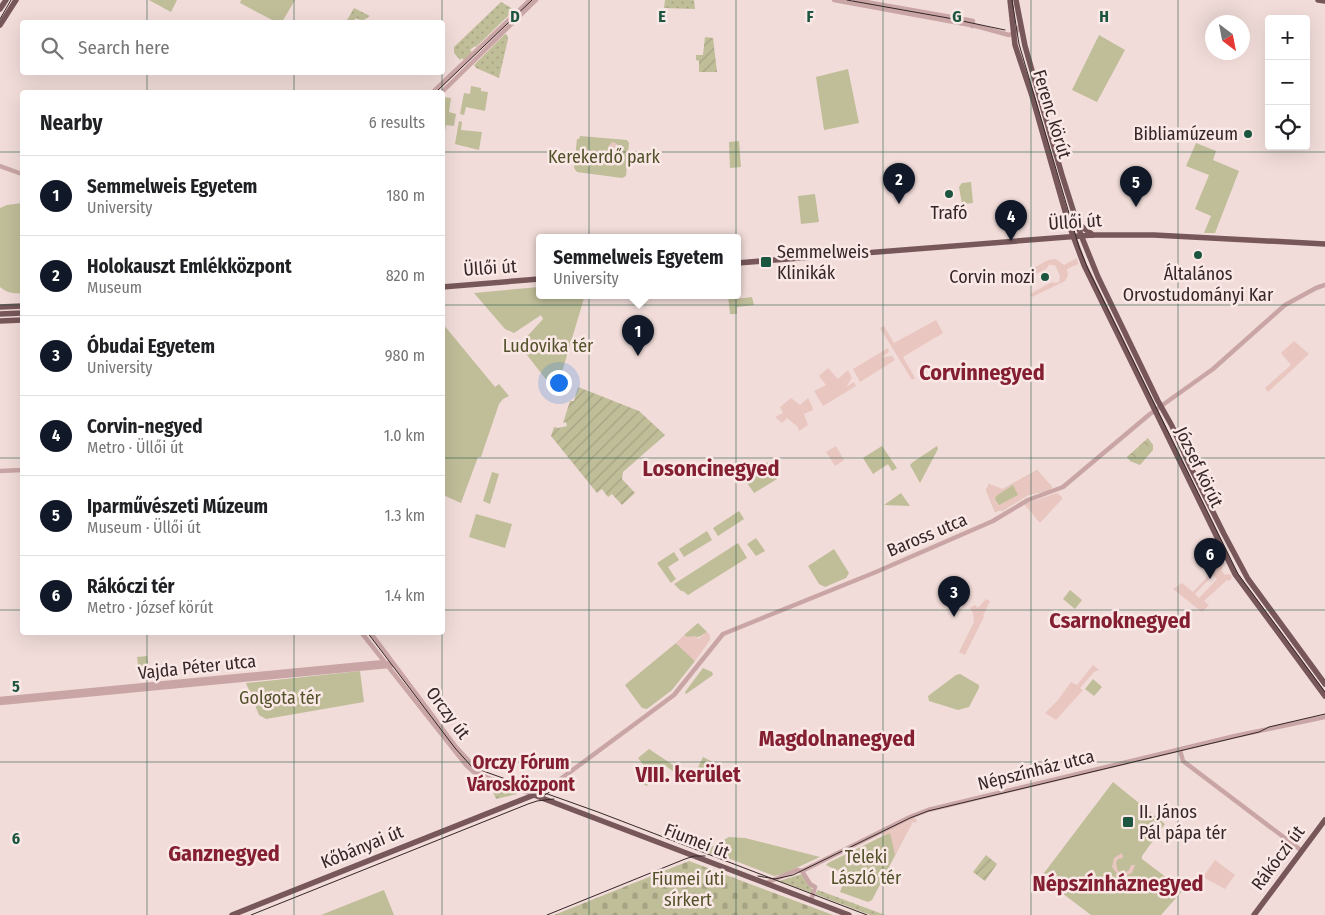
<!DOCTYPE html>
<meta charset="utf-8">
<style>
body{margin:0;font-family:"Fira Sans Condensed",sans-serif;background:#f6f6f6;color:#202124}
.controls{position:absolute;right:15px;top:15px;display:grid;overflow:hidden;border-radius:5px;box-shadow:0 5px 20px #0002}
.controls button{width:45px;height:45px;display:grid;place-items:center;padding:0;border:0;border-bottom:1px solid #e0e0e0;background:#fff;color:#202124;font:25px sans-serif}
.compass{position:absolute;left:1205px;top:15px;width:45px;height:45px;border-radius:50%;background:#fff;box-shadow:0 5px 20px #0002;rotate:148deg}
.you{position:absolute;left:558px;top:382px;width:18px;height:18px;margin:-12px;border:4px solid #fff;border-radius:50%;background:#1a73e8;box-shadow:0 0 0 8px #1a73e833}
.badge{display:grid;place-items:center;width:32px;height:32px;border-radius:50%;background:#111827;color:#fff;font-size:16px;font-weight:700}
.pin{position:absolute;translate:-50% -41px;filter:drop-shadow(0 1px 2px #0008)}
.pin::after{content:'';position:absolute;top:26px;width:18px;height:15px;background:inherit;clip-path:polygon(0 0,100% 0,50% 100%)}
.popup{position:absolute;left:536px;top:234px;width:205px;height:65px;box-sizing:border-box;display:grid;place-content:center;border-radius:5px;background:#fff;filter:drop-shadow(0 1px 4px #0005);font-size:16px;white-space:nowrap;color:#757577}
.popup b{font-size:19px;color:#202124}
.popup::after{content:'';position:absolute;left:50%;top:100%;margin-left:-10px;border:10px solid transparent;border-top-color:#fff}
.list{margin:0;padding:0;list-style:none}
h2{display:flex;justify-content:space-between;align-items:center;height:65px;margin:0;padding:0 20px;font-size:21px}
h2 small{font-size:16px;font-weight:400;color:#757577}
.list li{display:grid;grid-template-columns:32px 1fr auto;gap:15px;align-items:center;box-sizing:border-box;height:80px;padding:0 20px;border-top:1px solid #e0e0e0}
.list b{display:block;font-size:19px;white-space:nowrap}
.list p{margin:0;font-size:16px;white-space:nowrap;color:#757577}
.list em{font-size:16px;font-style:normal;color:#757577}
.icon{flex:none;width:28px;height:28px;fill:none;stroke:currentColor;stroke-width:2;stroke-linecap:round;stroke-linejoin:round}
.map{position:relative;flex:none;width:1325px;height:915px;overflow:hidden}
.search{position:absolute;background:#fff;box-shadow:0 5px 20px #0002;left:20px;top:20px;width:425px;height:55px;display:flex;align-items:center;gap:12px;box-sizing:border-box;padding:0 18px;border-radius:5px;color:#757577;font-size:19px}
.panel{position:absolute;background:#fff;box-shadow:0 5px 20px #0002;left:20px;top:90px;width:425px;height:545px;border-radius:5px}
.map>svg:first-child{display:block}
.grass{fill:url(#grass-dots)}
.forest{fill:url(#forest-crowns)}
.cemetery{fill:url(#cemetery-stones)}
.park{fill:#c0bd99}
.garden{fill:url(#garden-furrows)}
.plaza{fill:#e9c6c0;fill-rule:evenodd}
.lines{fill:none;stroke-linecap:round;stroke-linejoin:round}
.minor{stroke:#c9a6a5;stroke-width:4.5}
.major{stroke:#77575a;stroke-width:5.5}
.tram{stroke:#352628;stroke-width:1}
.grid{fill:none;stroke:#1c5641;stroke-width:1;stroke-opacity:0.55}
.poi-dot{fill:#1c5641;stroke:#f9e8e5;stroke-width:2}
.labels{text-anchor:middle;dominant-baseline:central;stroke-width:5;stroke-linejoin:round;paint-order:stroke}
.street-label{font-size:18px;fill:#352628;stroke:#f9e8e5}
.poi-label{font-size:18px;fill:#352628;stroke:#f9e8e5;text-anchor:end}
.park-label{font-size:18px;fill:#53512a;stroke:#f9e8e5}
.neighbourhood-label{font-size:19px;font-weight:bold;fill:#841f32;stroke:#f9e8e5}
.district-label{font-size:22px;font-weight:bold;fill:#841f32;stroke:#f9e8e5}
.grid-label{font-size:16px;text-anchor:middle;font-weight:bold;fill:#1c5641;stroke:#f9e8e5;stroke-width:5;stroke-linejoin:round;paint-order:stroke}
</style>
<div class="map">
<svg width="1325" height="915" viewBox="0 0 1325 915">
<defs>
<pattern id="grass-dots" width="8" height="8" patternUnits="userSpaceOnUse" patternTransform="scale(1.25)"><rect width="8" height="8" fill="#c0bd99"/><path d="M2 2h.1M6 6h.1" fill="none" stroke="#a6a284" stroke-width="1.8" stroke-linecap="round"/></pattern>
<pattern id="forest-crowns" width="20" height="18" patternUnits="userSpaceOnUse" patternTransform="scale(1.25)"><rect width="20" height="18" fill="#c0bd99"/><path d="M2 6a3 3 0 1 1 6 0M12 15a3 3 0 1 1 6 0" fill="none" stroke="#a6a284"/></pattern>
<pattern id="cemetery-stones" width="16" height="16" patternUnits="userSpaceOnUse" patternTransform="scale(1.25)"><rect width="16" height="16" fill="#c0bd99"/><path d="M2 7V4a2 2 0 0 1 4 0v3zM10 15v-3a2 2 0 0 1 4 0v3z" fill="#a6a284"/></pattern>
<pattern id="garden-furrows" width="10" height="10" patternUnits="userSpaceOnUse" patternTransform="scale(1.25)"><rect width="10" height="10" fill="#c0bd99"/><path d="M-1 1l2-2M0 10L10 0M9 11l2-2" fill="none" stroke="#a6a284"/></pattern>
</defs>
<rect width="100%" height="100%" fill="#f1dcd9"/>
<path class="grass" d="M665 0H694L695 9 664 8Z
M501 2 513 9V11L476 47 475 46 470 50 472 52 464 60 462 58 460 60 454 53V47Z
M354 8 370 16 362 21 356 18 353 22H346Z
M505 34 507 35 508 39 499 78 476 68 474 65Z
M493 781 518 790 517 794 496 799 490 784Z
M802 874 812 889V893L779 881Z
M818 890 885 915H870L815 894Z"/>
<path class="forest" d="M1148 438 1153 445V450L1140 465 1130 461 1127 457Z"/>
<path class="cemetery" d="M689 861 833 915H554Z"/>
<path class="park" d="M149 0H177L171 12Z
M241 0H295L282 22H276L240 3Z
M1099 35 1125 50 1097 102 1072 90Z
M848 69 859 123 824 130 816 77Z
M471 86 481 88V91L488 92 485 111 466 107 464 115 460 114 464 93 470 94Z
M444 97 451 98 449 112 456 114 454 126 446 125 443 143Z
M459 121 462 122 461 130 482 132 479 150 455 144Z
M580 136 627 140 629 143 626 176 622 178 577 172 574 168 577 139H579Z
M739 141 741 167 730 168 729 142Z
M1196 143 1216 151 1213 160 1239 171 1215 233H1204L1211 216 1195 209 1209 175 1186 166Z
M971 182 973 203 962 204 959 187 962 183Z
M815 194 819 222 801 224 798 196Z
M22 203V293C14 294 7 293 0 287V208L7 205Z
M539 287V295H585L556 392 523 350 522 342 543 319 541 315 514 333 505 329 474 293Z
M728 295H736V299L752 297 754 305 737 307V314H730Z
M443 324 495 387 499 384 509 396 503 399 499 404 481 457H478L461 503 443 495Z
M882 446 897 468 892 471 888 464 873 474 863 458Z
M937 446 938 449 920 483 910 465 913 462Z
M767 462 777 479 754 493 743 477Z
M1037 470 1052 487 1050 490 1028 495 1002 511 1000 510 995 512 986 490 989 484 1000 489H1003Z
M492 472 499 474 490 504 483 501Z
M901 493 910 506 884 505Z
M739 511 744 519 718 536 713 528Z
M476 514 512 524 505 548 469 537Z
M707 531 712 540 684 557 679 549Z
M756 538 765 551 756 556 747 544Z
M738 543 747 558 688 595 683 591H681L674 584Z
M834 549 849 573 846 578 825 587 819 584 808 566Z
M674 552 679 560 668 567 676 579 671 583 657 563Z
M1070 590 1082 600 1075 609 1063 599Z
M698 623 707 632C700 637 692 641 684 635Z
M676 643 695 661 672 690 647 709 642 708 625 685Z
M147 656 150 677 140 678 137 657Z
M703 668 712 672 713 675 686 694 685 692Z
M360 671 364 702 266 719 259 715 246 683Z
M960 674 979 685V688L969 707 958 710 929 701 928 696 956 675Z
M1093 679 1102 687 1094 696 1085 689Z
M649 749 676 767 674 772 666 766 659 775 656 774 647 786 637 782 646 768 638 758Z
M703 757 713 762 704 781 694 776Z
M1113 782 1165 824 1142 856V859L1183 890 1161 915H1091L1041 877Z
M891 832 904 838 872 900 868 902 840 892 846 875 826 865 828 863Z
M729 837 745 838 820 857 783 874 774 876 728 858 707 853 706 850Z
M384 890 394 915H321Z"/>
<path class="garden" d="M705 37 713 38 717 72H699V61L696 60V55H703Z
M578 387 639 411 665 435 623 472 622 479 635 493 622 505 612 494 608 497 602 489 597 493 551 436 554 427 559 428 567 426 566 422 563 423 570 401H574Z
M986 855 997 864 985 881 973 872Z"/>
<path class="plaza" d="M612 142 616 143 620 148 616 149 615 155 619 160 617 164H613L609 160 610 153 608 147Z
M1077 258 1078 264 1067 269 1068 275 1065 281 1032 297 1030 294 1052 282 1055 283 1059 282 1060 276 1056 267 1054 265H1049L1046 269 1023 280 1021 275 1048 260 1056 259 1064 265Z
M936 320 943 333 903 357 915 378 912 380 880 328 884 326 894 343Z
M1294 341 1309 354 1268 392 1265 388 1291 365 1281 353Z
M888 348 889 352 882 357 892 356 895 360 860 382 853 369Z
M828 368 838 379 848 370 852 378 846 387 854 382 856 386 823 406 814 391 826 385 819 376Z
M791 398 800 405 808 398 812 406 813 410 804 414 808 425 799 431 798 427 787 418 782 423 775 417 783 413 780 407Z
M836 446 844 460 835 466 826 452Z
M1037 470 1052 487 1050 490 1028 495 1002 511 1000 510 995 512 986 490 989 484 1003 489ZM1013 485 1018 495 999 505 995 499 996 496Z
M1057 493 1062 497V499L1040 523 1024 504Z
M1221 557 1225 565H1223L1221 570 1225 575 1230 574 1232 578 1229 581 1227 580 1204 601 1209 605 1202 612 1173 589 1182 583 1193 592 1209 575 1205 570ZM1213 575 1217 579 1199 598 1195 594Z
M986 599 990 601 983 616 984 617 965 655 959 652 973 624 974 623 973 613 970 608 975 605 978 608Z
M707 632 710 635V640L695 661 676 643 684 635 686 637 696 636 698 639Z
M1093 665 1099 670 1094 672 1080 688 1083 690 1056 720 1045 713 1058 700 1071 682 1077 685Z
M914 817 917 820 916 823 913 822 895 855 890 833 883 836 882 833Z
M1122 853 1123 858 1118 859 1116 863 1118 871 1124 873 1129 870 1131 865H1135L1132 873 1125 876 1118 875 1112 867 1114 858Z
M1215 860 1235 875 1225 889 1203 877Z"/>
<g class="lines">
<path class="minor" d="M834 0 976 26 1009 35 1016 32 1020 26
M855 0 968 20 973 21 972 26
M433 92 530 0
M442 92 536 0
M0 166 22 174
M0 471 22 470
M361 632 466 765 475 773 534 795 547 789 674 695 723 634 876 572 993 521 1028 500 1063 487 1150 414 1213 369 1285 305 1316 288 1325 285
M370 632 456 747 482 775
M0 699 384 662 395 666
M0 703 388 666
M1180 750 1183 761 1302 851
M802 871 810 884 815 887 811 901
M766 883 797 870 802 871 910 817 928 810 1235 736 1325 717"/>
<path class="major" d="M1010 0 1015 45 1032 96 1069 225 1084 265 1235 574 1325 696
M1016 0 1025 46 1062 175 1081 235 1098 277 1158 401 1172 426 1189 464 1224 534 1248 579 1325 684
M1318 0 1325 1
M0 9 6 0
M0 25 16 0
M1077 223 1093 235
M737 263 1093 235H1154L1325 244
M442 287 539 279
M0 307 22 306
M0 314 22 313
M0 321 22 320
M232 915 534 795 849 915
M1254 915 1325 820"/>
<path class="tram" d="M847 0 948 18 1005 30
M1012 0 1019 44 1079 247 1088 269 1238 574 1325 692
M0 19 11 0
M436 92 532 0
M367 632 455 748 472 767 598 812 867 915
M543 796 563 784
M758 876 775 879 793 875 910 818 928 811 1259 732 1269 727 1325 714
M251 915 528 804 537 801 554 799
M547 915 685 859 694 856H705"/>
</g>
<path class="grid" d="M147 0V22M294 0V22M442 0V22M589 0V915M736 0V915M883 0V915M1031 0V915M1178 0V915M147 72V92M294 72V92M442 72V92M0 152H22M442 152H1325M0 305H22M442 305H1325M0 458H22M442 458H1325M0 610H22M442 610H1325M147 632V915M294 632V915M442 632V915M0 762H1325"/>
<g class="poi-dot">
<circle cx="1248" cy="134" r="5"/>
<circle cx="949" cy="194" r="5"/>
<circle cx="1198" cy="255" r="5"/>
<rect x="760" y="256" width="12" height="12" rx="2.5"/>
<circle cx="1045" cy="277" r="5"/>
<rect x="1122" y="816" width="12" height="12" rx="2.5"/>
</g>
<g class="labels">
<g class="street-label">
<text transform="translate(1052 114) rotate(73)">Ferenc körút</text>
<text transform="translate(1075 222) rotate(-4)">Üllői út</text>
<text transform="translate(490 268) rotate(-4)">Üllői út</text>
<text transform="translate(1199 467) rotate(64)">József körút</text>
<text transform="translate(927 535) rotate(-23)">Baross utca</text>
<text transform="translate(197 667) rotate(-6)">Vajda Péter utca</text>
<text transform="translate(448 713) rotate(53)">Orczy út</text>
<text transform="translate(1036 770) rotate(-14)">Népszínház utca</text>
<text transform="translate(697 841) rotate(21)">Fiumei út</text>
<text transform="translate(362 847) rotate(-22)">Kőbányai út</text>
<text transform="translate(1278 858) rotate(-53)">Rákóczi út</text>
</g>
<g class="poi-label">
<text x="1238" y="134">Bibliamúzeum</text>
<text x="949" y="213" text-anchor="middle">Trafó</text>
<text x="777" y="252" text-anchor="start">Semmelweis<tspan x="777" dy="21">Klinikák</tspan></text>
<text x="1198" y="274" text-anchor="middle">Általános<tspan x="1198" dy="21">Orvostudományi Kar</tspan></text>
<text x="1035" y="277">Corvin mozi</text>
<text x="1139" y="812" text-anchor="start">II. János<tspan x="1139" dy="21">Pál pápa tér</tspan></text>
</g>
<g class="park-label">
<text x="604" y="157">Kerekerdő park</text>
<text x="548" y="346">Ludovika tér</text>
<text x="280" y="698">Golgota tér</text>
<text x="866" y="857">Teleki<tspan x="866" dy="21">László tér</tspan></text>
<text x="688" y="879">Fiumei úti<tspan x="688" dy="21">sírkert</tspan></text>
</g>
<g class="neighbourhood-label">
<text x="521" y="762">Orczy Fórum<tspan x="521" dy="22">Városközpont</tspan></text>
</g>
<g class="district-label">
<text x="982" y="372">Corvinnegyed</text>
<text x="711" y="468">Losoncinegyed</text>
<text x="1120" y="620">Csarnoknegyed</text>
<text x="837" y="738">Magdolnanegyed</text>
<text x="688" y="774">VIII. kerület</text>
<text x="224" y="853">Ganznegyed</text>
<text x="1118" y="883">Népszínháznegyed</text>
</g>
</g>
<g class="grid-label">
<text x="515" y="22">D</text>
<text x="662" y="22">E</text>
<text x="810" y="22">F</text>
<text x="957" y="22">G</text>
<text x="1104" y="22">H</text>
<text x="16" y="692">5</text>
<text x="16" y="844">6</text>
</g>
</svg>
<div class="controls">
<button>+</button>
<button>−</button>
<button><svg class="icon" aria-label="locate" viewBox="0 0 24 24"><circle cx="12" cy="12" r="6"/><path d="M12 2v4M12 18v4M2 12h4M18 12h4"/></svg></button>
</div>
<svg class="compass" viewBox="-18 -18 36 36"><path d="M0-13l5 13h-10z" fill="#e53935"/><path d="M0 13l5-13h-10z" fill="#757577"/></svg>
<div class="you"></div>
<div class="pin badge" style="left:638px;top:356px">1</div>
<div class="popup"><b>Semmelweis Egyetem</b>University</div>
<div class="pin badge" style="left:899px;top:204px">2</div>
<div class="pin badge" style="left:954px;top:617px">3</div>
<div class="pin badge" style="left:1011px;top:241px">4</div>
<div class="pin badge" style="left:1136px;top:207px">5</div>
<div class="pin badge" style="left:1210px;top:579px">6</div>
<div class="search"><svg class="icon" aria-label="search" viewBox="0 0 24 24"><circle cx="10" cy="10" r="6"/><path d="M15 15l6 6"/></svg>Search here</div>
<section class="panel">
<h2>Nearby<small>6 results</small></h2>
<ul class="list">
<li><span class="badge">1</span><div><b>Semmelweis Egyetem</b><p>University</p></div><em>180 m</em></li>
<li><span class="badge">2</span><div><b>Holokauszt Emlékközpont</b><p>Museum</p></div><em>820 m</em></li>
<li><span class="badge">3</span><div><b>Óbudai Egyetem</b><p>University</p></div><em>980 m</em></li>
<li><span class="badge">4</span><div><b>Corvin-negyed</b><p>Metro · Üllői út</p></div><em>1.0 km</em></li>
<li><span class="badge">5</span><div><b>Iparművészeti Múzeum</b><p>Museum · Üllői út</p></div><em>1.3 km</em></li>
<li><span class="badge">6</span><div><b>Rákóczi tér</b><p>Metro · József körút</p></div><em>1.4 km</em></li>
</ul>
</section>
</div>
